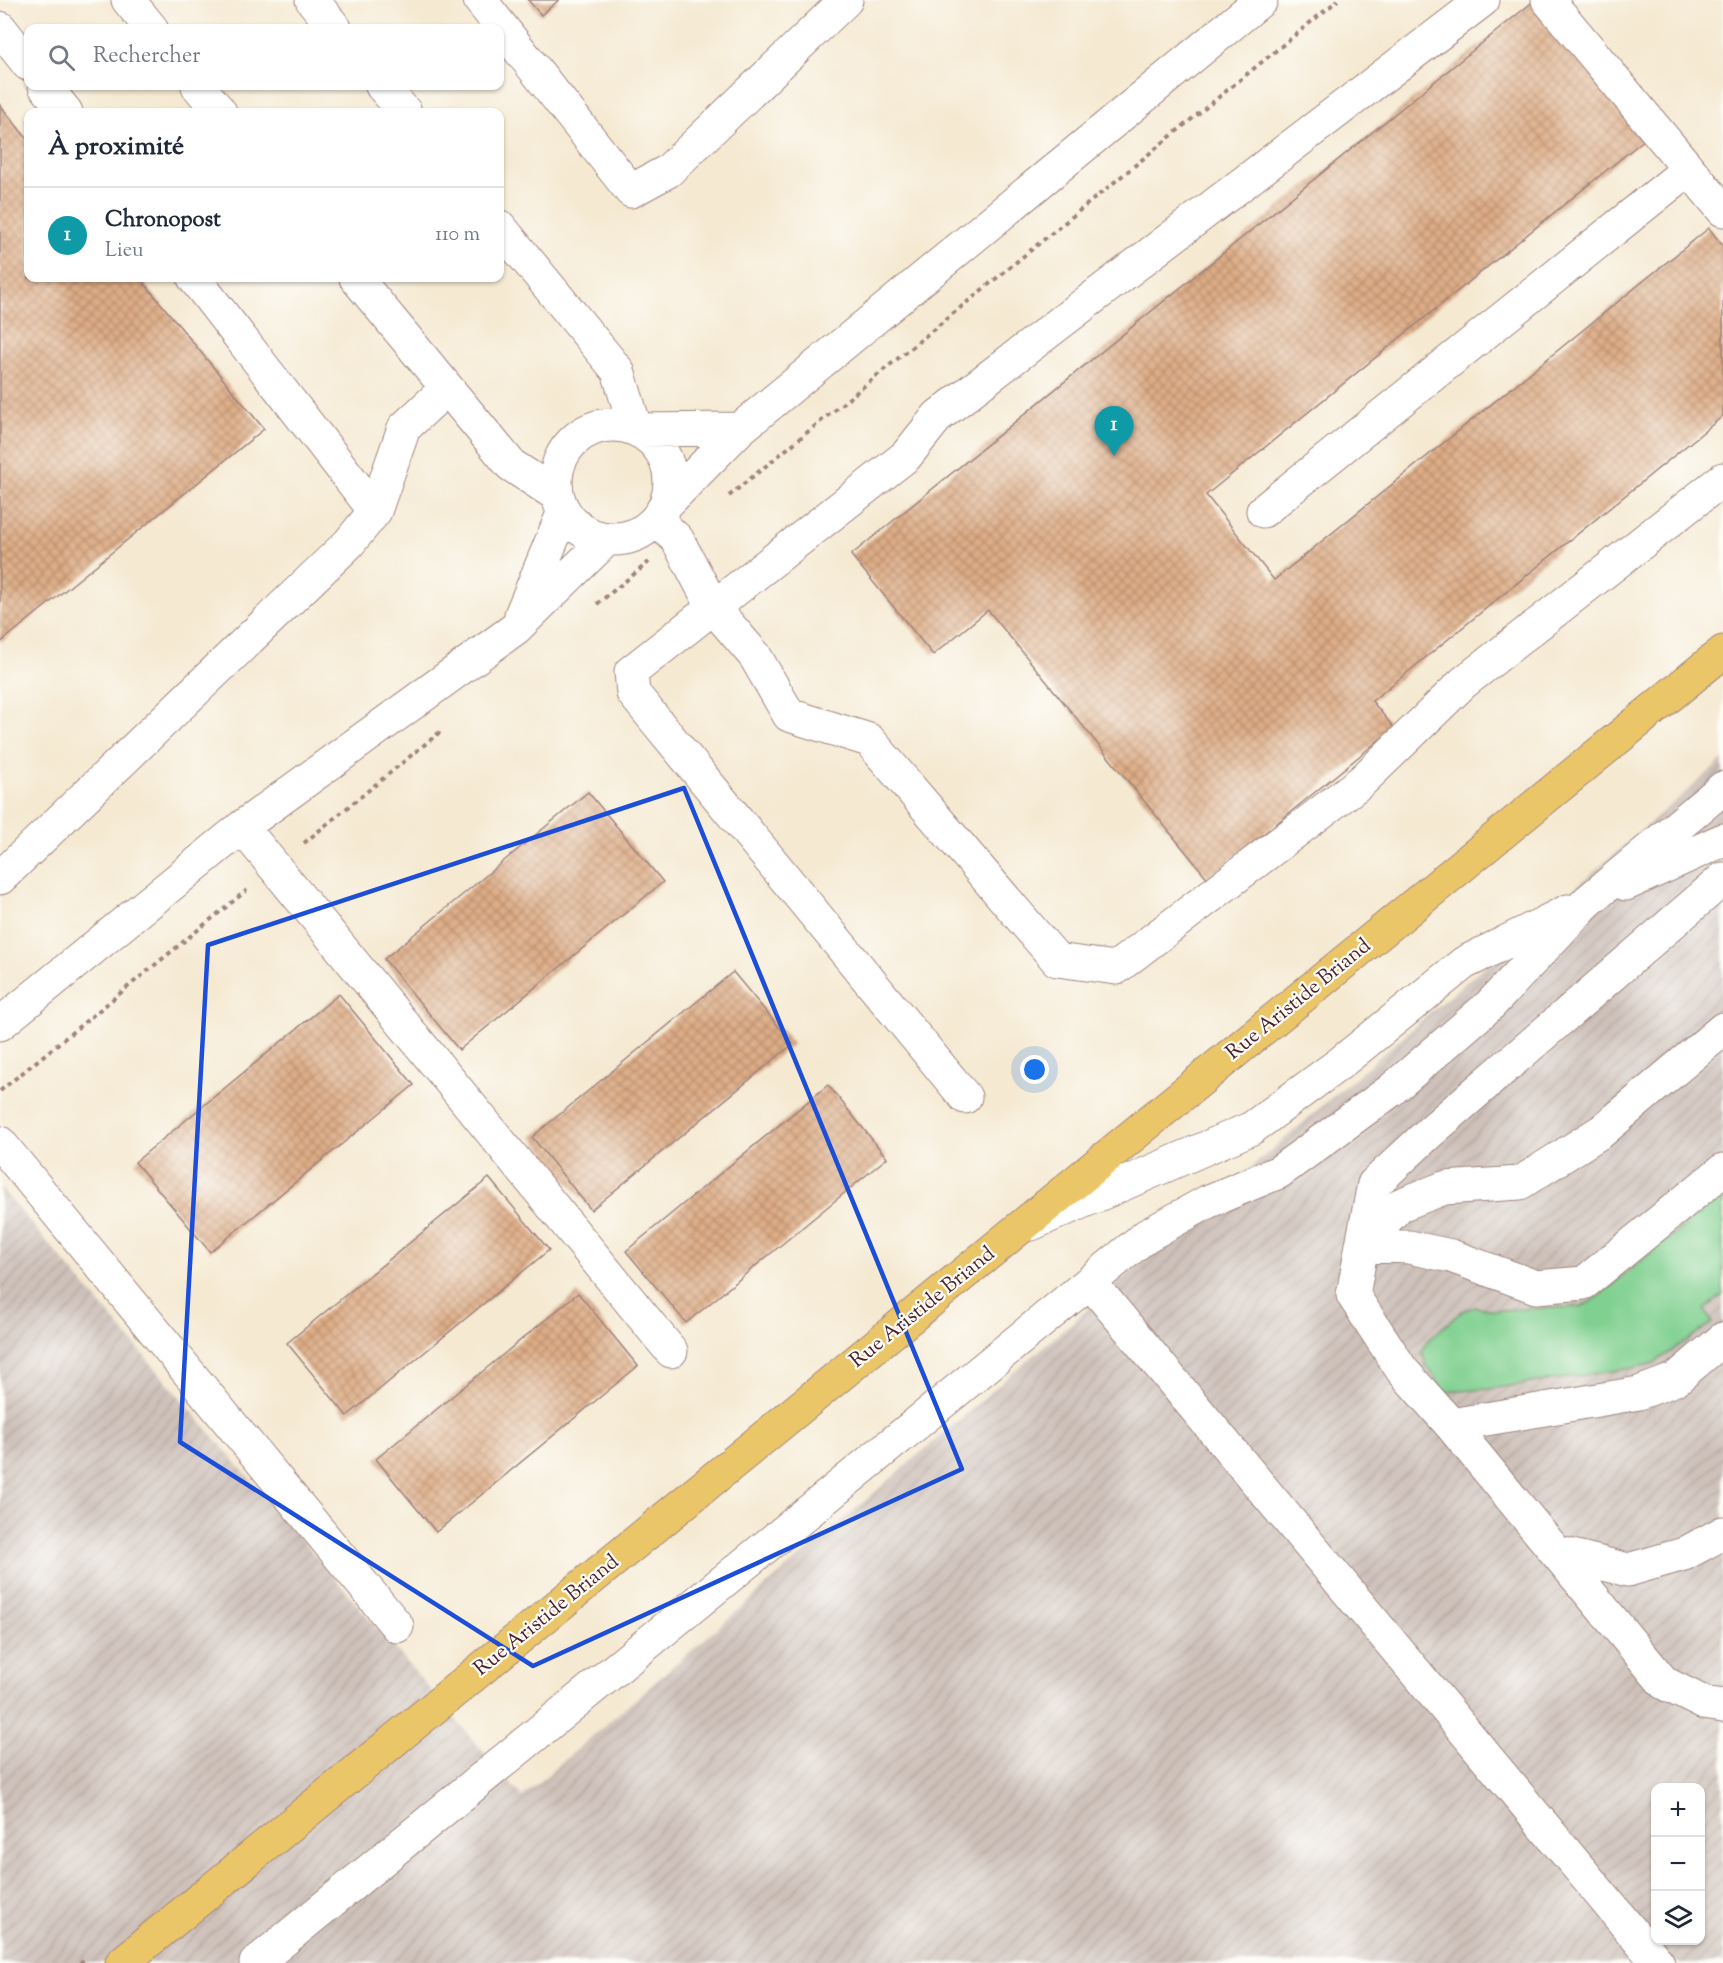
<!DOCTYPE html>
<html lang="fr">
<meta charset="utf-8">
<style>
body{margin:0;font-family:"Sorts Mill Goudy",serif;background:#f2f2f3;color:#1f2937}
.controls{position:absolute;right:18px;bottom:18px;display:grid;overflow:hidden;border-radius:12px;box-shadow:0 2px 4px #0004}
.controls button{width:54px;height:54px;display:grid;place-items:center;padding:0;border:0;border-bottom:2px solid #e0e1e3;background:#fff;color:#1f2937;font:30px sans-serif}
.you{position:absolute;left:1035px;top:1070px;width:21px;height:21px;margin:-15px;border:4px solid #fff;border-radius:50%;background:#1a73e8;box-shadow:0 0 0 9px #1a73e833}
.badge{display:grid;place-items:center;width:39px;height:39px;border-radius:50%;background:#1a73e8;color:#fff;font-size:20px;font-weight:700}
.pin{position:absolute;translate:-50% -50px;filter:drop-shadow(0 2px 3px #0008)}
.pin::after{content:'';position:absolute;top:32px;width:21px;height:18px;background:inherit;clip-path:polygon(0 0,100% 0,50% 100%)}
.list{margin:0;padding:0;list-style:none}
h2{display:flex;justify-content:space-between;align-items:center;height:78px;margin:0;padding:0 24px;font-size:26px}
h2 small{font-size:20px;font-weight:400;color:#747a83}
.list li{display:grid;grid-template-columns:39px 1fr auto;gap:18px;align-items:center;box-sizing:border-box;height:96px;padding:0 24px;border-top:2px solid #e0e1e3}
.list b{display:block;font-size:22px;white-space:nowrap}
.list p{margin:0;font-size:20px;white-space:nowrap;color:#747a83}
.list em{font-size:20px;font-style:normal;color:#747a83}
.icon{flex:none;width:33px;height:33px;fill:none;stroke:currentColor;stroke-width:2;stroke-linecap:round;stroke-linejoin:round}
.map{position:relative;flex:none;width:1723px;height:1963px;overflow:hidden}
.search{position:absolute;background:#fff;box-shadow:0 2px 4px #0004;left:24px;top:24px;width:480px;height:66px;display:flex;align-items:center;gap:15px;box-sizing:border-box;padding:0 21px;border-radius:12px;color:#747a83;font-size:22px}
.panel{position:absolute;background:#fff;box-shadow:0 2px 4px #0004;left:24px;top:108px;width:480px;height:174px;border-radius:12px}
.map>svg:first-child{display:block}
.industrial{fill:url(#industrial-furrows);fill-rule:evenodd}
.green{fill:#80d090;stroke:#65785e;stroke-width:1.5}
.building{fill:url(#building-cross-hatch)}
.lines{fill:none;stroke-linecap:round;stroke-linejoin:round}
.minor-casing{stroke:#a0847e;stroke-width:35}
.major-casing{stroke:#a0847e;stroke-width:35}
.path{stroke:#a0847e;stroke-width:4;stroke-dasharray:4.5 4.5;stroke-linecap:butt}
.minor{stroke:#fff;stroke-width:33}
.major{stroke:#ebc669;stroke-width:33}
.marked{fill:none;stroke:#1d4ed8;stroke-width:4.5;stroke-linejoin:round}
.labels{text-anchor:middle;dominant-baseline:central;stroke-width:4.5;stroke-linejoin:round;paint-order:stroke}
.street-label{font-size:21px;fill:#4a1f2b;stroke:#fdfcf7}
</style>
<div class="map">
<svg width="1723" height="1963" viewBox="0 0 1723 1963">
<defs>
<pattern id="industrial-furrows" width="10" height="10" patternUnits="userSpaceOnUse" patternTransform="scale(1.5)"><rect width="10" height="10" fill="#cec1ba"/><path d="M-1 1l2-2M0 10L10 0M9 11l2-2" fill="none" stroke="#b2a5a0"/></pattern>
<pattern id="building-cross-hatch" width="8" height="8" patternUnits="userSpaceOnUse" patternTransform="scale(1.5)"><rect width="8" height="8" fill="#dead86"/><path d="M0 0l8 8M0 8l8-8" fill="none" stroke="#b68c6e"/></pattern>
</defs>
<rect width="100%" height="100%" fill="#fdfcf7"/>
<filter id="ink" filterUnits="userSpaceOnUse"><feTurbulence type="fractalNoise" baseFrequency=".0167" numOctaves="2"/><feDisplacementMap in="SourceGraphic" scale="12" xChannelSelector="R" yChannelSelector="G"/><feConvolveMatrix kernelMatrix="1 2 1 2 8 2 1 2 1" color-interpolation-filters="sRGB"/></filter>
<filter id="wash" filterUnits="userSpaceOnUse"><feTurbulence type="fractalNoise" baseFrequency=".008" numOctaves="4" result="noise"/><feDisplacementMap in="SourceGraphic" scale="24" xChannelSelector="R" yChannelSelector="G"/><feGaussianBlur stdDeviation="1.35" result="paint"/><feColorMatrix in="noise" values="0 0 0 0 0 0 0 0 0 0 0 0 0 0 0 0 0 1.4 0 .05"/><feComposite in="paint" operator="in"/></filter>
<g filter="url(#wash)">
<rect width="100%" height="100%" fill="#f5e9d2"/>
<path class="industrial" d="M1723 760V1963H0V1187L522 1797ZM1656 1788H1700V1940H1656Z"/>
<path class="green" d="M1723 1194V1295L1705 1309 1712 1323 1654 1363 1633 1368 1490 1389 1445 1392 1426 1365 1422 1352 1427 1341 1462 1311 1475 1307 1496 1310 1580 1307 1592 1301Z"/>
<g id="blocks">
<path class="building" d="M528 0H559L541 15Z
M1535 0 1650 135 1206 495 1274 580 1709 228 1723 246V416L1372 701 1394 728 1208 879 988 610 933 655 851 555Z
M0 105 28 140V278H140L264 429 0 643Z
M588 792 663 882 459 1050 384 959Z
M733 972 793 1044 591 1210 532 1137Z
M339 994 414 1085 210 1252 135 1162Z
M828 1085 887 1158 686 1323 626 1251Z
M489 1178 549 1250 347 1416 287 1343Z
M578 1293 638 1366 436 1532 376 1459Z"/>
</g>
</g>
<g filter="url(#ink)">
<use href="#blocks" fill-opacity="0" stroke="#a0847e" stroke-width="1.5"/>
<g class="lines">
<defs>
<path id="minor" d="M128 0 151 28
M312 0 335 28
M480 0 631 191 668 171 846 0
M1548 0 1723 210
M0 28 28 64
M45 86 66 112
M198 86 220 112
M382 86 405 112
M500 227 618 371 636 430 740 429
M194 278 375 511
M356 278 511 465 557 495
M556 482a57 57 0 1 1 114 0a57 57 0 1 1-114 0Z
M665 505 740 429 1261 0
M1263 511 1689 169
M656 520 677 539 713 607 755 656 789 715 869 740 1057 960 1116 968 1362 781 1463 683 1723 479
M521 615 564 511
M242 827 671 1351
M0 878 349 543 375 511 404 428 447 388
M1723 879 1430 1132 1374 1184 1362 1245 1409 1247 1451 1256 1536 1287 1584 1283 1723 1170
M1626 884 1723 840
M0 1024 242 827 516 628 607 539
M1723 1029 1602 1131 1520 1183 1444 1188 1400 1205 1362 1245 1353 1295 1402 1370 1451 1425 1639 1393 1676 1379 1723 1339
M965 1097 633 693 631 672 906 456 938 416 1483 0
M0 1143 397 1626
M1031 1224 1252 1128 1339 1064 1464 963 1568 911
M1091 1283 1658 1963
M1451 1425 1664 1683 1704 1703 1723 1706
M1556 1552 1628 1570 1684 1554 1723 1533
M256 1963 1146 1236 1207 1202 1279 1172 1390 1091 1490 1005 1587 902 1723 788"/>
<path id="major" d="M122 1963 1723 652"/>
</defs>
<use href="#minor" class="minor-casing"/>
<use href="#major" class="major-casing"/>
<path class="path" d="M729 496 1338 0
M597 604 649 562
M304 843 440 732
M0 1091 247 890
M80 1963 86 1958"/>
<use href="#minor" class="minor"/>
<use href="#major" class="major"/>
</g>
</g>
<path class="marked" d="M684 788 962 1469 533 1666 180 1442 208 945Z"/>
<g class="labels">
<g class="street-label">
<text transform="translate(1299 1000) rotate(-39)">Rue Aristide Briand</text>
<text transform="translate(923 1308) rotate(-39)">Rue Aristide Briand</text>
<text transform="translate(547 1616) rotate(-39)">Rue Aristide Briand</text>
</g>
</g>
</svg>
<div class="controls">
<button>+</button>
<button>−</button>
<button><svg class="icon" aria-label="layers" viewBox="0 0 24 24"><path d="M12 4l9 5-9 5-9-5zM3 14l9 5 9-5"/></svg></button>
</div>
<div class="you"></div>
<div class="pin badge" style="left:1114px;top:456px;background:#0f9aa8">1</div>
<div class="search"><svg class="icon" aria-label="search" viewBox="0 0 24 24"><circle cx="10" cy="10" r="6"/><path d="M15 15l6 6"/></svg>Rechercher</div>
<section class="panel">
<h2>À proximité<small></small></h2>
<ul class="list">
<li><span class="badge" style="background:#0f9aa8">1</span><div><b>Chronopost</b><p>Lieu</p></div><em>110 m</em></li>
</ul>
</section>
</div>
